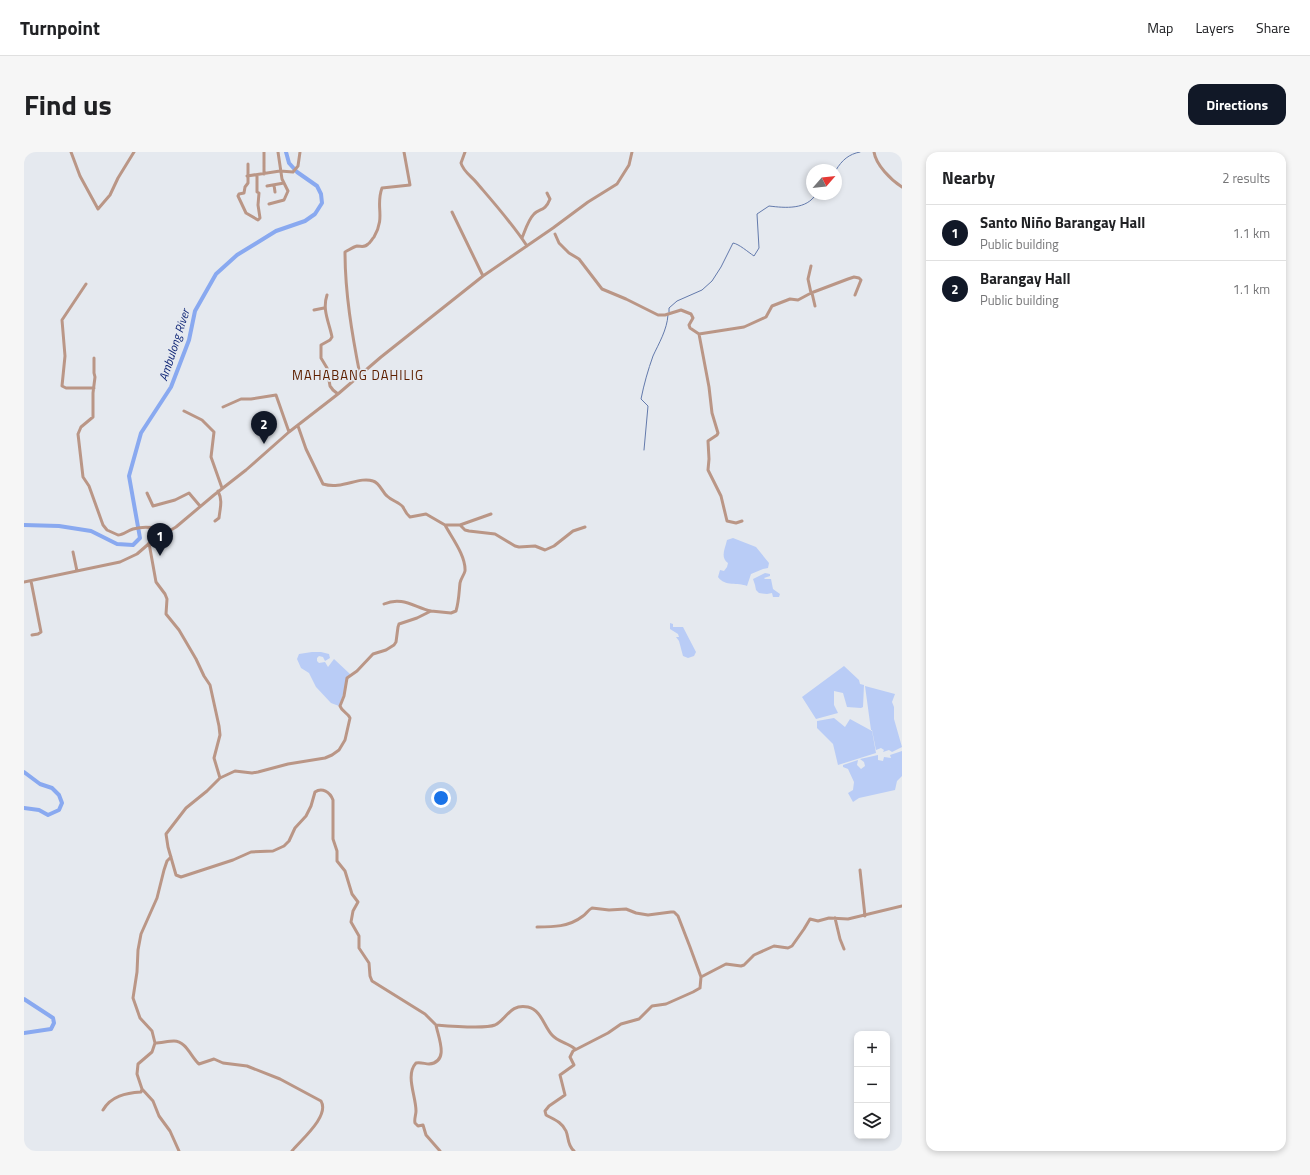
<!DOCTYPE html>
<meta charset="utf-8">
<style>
body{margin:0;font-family:"Titillium Web",sans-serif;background:#f6f6f6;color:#202124}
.controls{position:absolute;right:12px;bottom:12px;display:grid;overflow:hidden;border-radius:8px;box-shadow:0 2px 6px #0003}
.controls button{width:36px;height:36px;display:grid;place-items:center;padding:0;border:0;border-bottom:1px solid #e0e0e0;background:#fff;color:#202124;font:20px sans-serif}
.compass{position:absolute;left:782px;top:12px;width:36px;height:36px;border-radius:50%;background:#fff;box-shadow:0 2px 6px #0003;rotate:62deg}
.you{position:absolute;left:417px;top:646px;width:14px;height:14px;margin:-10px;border:3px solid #fff;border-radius:50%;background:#1a73e8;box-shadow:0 0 0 6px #1a73e833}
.badge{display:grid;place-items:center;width:26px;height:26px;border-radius:50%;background:#111827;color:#fff;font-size:13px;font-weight:700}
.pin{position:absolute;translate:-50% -33px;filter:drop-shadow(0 1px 2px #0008)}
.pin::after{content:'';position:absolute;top:21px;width:14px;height:12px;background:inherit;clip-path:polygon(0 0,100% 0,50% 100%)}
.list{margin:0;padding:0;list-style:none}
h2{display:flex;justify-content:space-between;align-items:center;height:52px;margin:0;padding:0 16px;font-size:17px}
h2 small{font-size:13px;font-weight:400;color:#757577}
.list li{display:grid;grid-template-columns:26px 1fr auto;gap:12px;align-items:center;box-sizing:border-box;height:56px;padding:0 16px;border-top:1px solid #e0e0e0}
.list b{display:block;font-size:15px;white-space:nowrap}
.list p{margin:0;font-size:13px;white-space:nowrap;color:#757577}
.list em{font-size:13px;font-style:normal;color:#757577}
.icon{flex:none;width:22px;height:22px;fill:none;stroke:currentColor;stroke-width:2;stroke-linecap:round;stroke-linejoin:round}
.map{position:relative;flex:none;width:878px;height:999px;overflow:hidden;border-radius:12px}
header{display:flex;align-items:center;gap:24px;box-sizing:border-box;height:56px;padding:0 20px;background:#fff;border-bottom:1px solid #e0e0e0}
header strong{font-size:19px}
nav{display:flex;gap:22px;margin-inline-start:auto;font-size:14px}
.intro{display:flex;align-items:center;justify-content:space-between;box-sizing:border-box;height:96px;padding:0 24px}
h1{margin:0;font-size:28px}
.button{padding:10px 18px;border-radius:12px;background:#111827;color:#fff;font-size:14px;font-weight:700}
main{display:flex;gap:24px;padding:0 24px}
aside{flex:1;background:#fff;border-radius:12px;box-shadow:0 2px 6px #0003}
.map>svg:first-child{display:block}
.grass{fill:#b9ccf6}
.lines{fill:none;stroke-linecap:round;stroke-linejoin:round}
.stream{stroke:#637aac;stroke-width:1}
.river{stroke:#89a9f0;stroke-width:4}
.minor{stroke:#ba9686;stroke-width:3}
.labels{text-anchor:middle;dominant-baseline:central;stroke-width:3.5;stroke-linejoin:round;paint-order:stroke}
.water-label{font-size:12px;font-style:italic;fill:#0e2576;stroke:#e5e9ef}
.quarter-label{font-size:13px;letter-spacing:1px;fill:#5e2000;stroke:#e5e9ef}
</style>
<header>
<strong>Turnpoint</strong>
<nav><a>Map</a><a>Layers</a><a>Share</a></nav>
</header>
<div class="intro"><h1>Find us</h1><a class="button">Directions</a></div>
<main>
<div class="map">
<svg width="878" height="999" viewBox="0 0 878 999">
<rect width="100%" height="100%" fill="#e5e9ef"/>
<path class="grass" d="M709 386 732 395 745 411 744 416 739 417 727 422 723 434C714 430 701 435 694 425L696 418 700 419 703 415 704 411C696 405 701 397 703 388Z
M741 421 746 422V424L740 426 741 427H747L749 437 756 442 755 445H749L748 441 743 442 735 441 732 438 731 433 729 427Z
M646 471 649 472V475H659L672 500 670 504 664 506 659 504 655 489 652 485H655L654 482 646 477Z
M288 500H297L305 502 306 506 301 509 299 505 295 504 293 506V509L295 511 301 510 304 515 310 507 326 522 315 554 307 551 292 535 285 521 277 516 273 507 275 502Z
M820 514 835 528 836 532 840 533 839 555 837 556 823 555 819 541 810 539V553L814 561 792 567 778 545Z
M841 534 871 542 868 550 870 555V567L878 595 868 600 865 598 859 600 860 598 857 596 852 598 848 578H847Z
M810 566 821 575 826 567 848 579 852 601 814 613 809 592 793 576V569Z
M878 599V624L873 629 871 638 835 646 829 650 824 641 829 638 830 630 824 617 819 615V613L834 608 833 613 837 617 841 614 840 610 836 607 854 603V608L859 609 860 605 867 606 866 603Z"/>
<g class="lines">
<path class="stream" d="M812 18C818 8 825 2 836 0
M645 160V156L653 149 678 138 688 129 697 115 709 91C715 92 724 100 730 104L735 96 733 62 745 54C761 56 783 58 792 42
M620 298 624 254 617 247C620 232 624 218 629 204 635 191 643 178 644 163"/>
<path class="river" d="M0 373 35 374 67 379 93 392 109 393 116 386 105 324 117 281 147 235 165 188 171 159 192 122 213 103 252 79 281 69 291 62 298 51 297 42 293 34 273 20 265 11 262 0
M0 620 16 632 28 636 35 643 38 651 35 658 24 663 15 658 0 656
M0 847 29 866 30 871 27 877 0 881"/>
<path class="minor" d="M47 0 56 24 74 57 86 43 94 26 110 0
M240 0V22
M441 0 437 11C439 19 447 24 452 30 470 51 488 71 503 94
M850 0C852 13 867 28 878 35
M0 2 3 0
M224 12V31L221 35 220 41 215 42 214 44 222 61 234 68 236 66 234 53 235 41 233 40V23
M223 24 256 19 269 20 274 14 276 0
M250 33 251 40
M243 34 260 31
M245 52 260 48 264 39 258 27 254 0
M428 60 459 124
M531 82 535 91 545 101 555 107 578 137 602 147 634 163H641L657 158 667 162 669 166 665 173 666 176 675 182 720 175 742 165 748 154 766 147 774 148 787 141 824 127 830 125 835 126 837 128 831 143
M498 86C501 79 504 68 510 62 515 56 521 60 526 47L523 41
M62 132 38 168 41 204 38 234 42 236H70
M787 141 784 127 787 114
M788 141 791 154
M303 143C298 158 305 170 308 185L306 188 297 193V206L303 216 306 234 309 238 314 242
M290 158 300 156
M675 182 685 235 688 261 694 281 693 283 684 289 685 307 684 318 697 344 703 369 712 371 718 369
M70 206V221L71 225 69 241V265L57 275 54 282 59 325 65 334 79 373 83 378 94 383C99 383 103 379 109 377 120 374 132 375 143 380
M336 223C328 182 321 141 321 100 325 98 329 95 333 94 337 94 341 96 344 92 346 91 348 87 350 85 362 64 351 55 358 36L386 33 380 0
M199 255 217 247H227L252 243 265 280
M160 259 178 268 190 280 187 305 198 336
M274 274 282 297 299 332C318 338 335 324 349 329 356 331 358 340 363 344 368 349 375 350 379 355 381 359 382 362 386 365L402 362 421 373H436L441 378 445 379 471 382 491 394 495 395 511 394 521 398 530 394 549 379 561 375
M123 341 129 354 151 348 165 341 176 354
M191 369 195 366C196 356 199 349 194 339
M421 373C428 386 442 404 441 419 440 423 437 426 436 431 435 440 435 449 432 459L427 461 407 459 393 466 375 472 374 475 372 490 370 493 362 498 349 502 333 519 323 526 320 544 316 554C318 560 324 561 326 566L321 588 315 598 308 603 301 606 264 612 234 620 228 621 211 619 196 626 183 639 162 656 142 682 144 695 152 723 157 725 209 708 227 700 249 699 260 694 265 689 271 676 282 664 287 654 291 640C298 635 306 640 309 648V687L313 699V709L321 719 328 742 334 750 329 759 327 770 335 784V796L345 811 346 824 348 829 401 862 412 873C424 874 461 877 471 873 482 868 486 851 504 855 517 858 520 874 528 883 534 890 544 891 551 897
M436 373 467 362
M125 391 132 430 141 442 143 447 142 462 155 478 172 507 180 524 186 533 195 574 196 583 190 606 196 626
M49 400 53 419
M7 429 17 480 14 482 8 483
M0 430 96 410 113 402 128 389 152 375 190 343 222 318 265 280 314 242 357 205 459 124 529 76 564 50 593 32 605 13 608 0
M360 452C378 444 390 455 407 459
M147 705 143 709 140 718 133 746 117 782 114 798 113 820 109 846 116 866 128 879 131 891 128 900 114 912 113 922 118 937 129 949 135 964 146 979 155 999
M836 718 841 764
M811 766 816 787 820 797
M513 775C529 775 545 775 559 764 562 762 564 758 568 756L585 758 602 757 612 761 624 763 647 760H650L654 764 666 795 677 825 676 836 669 840 642 852 628 854 615 867 597 872 584 881 549 899 546 905 550 913 536 923 541 943 525 954 521 959 522 963C529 967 538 970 542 979 545 986 543 993 550 999
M677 825 702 812 717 814 720 813 730 803 750 794 764 796 768 794 780 777 786 767 794 769 805 766 824 767 878 754
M412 873C414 885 426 910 405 912 401 912 397 910 392 911 381 923 392 944 392 959 392 963 390 967 391 971L394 974 399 973 402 983 416 999
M131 891C137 891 144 889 150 889 162 889 167 905 175 912L190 907 199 911 223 914 256 927 297 949C306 964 277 988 268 999
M79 958C87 944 102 941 117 940L118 937"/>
</g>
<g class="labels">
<g class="water-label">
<text transform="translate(150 193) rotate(-72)">Ambulong River</text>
</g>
<g class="quarter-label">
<text x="334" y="223">MAHABANG DAHILIG</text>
</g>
</g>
</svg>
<div class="controls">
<button>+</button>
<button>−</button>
<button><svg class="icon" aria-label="layers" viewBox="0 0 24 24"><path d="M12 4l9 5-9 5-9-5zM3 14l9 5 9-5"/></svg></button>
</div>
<svg class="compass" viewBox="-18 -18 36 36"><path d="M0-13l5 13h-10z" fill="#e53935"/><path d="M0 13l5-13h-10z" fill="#757577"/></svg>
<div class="you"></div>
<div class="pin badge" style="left:136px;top:404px">1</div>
<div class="pin badge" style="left:240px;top:292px">2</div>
</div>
<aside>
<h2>Nearby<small>2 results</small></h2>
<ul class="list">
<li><span class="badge">1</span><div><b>Santo Niño Barangay Hall</b><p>Public building</p></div><em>1.1 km</em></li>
<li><span class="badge">2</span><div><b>Barangay Hall</b><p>Public building</p></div><em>1.1 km</em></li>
</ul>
</aside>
</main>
